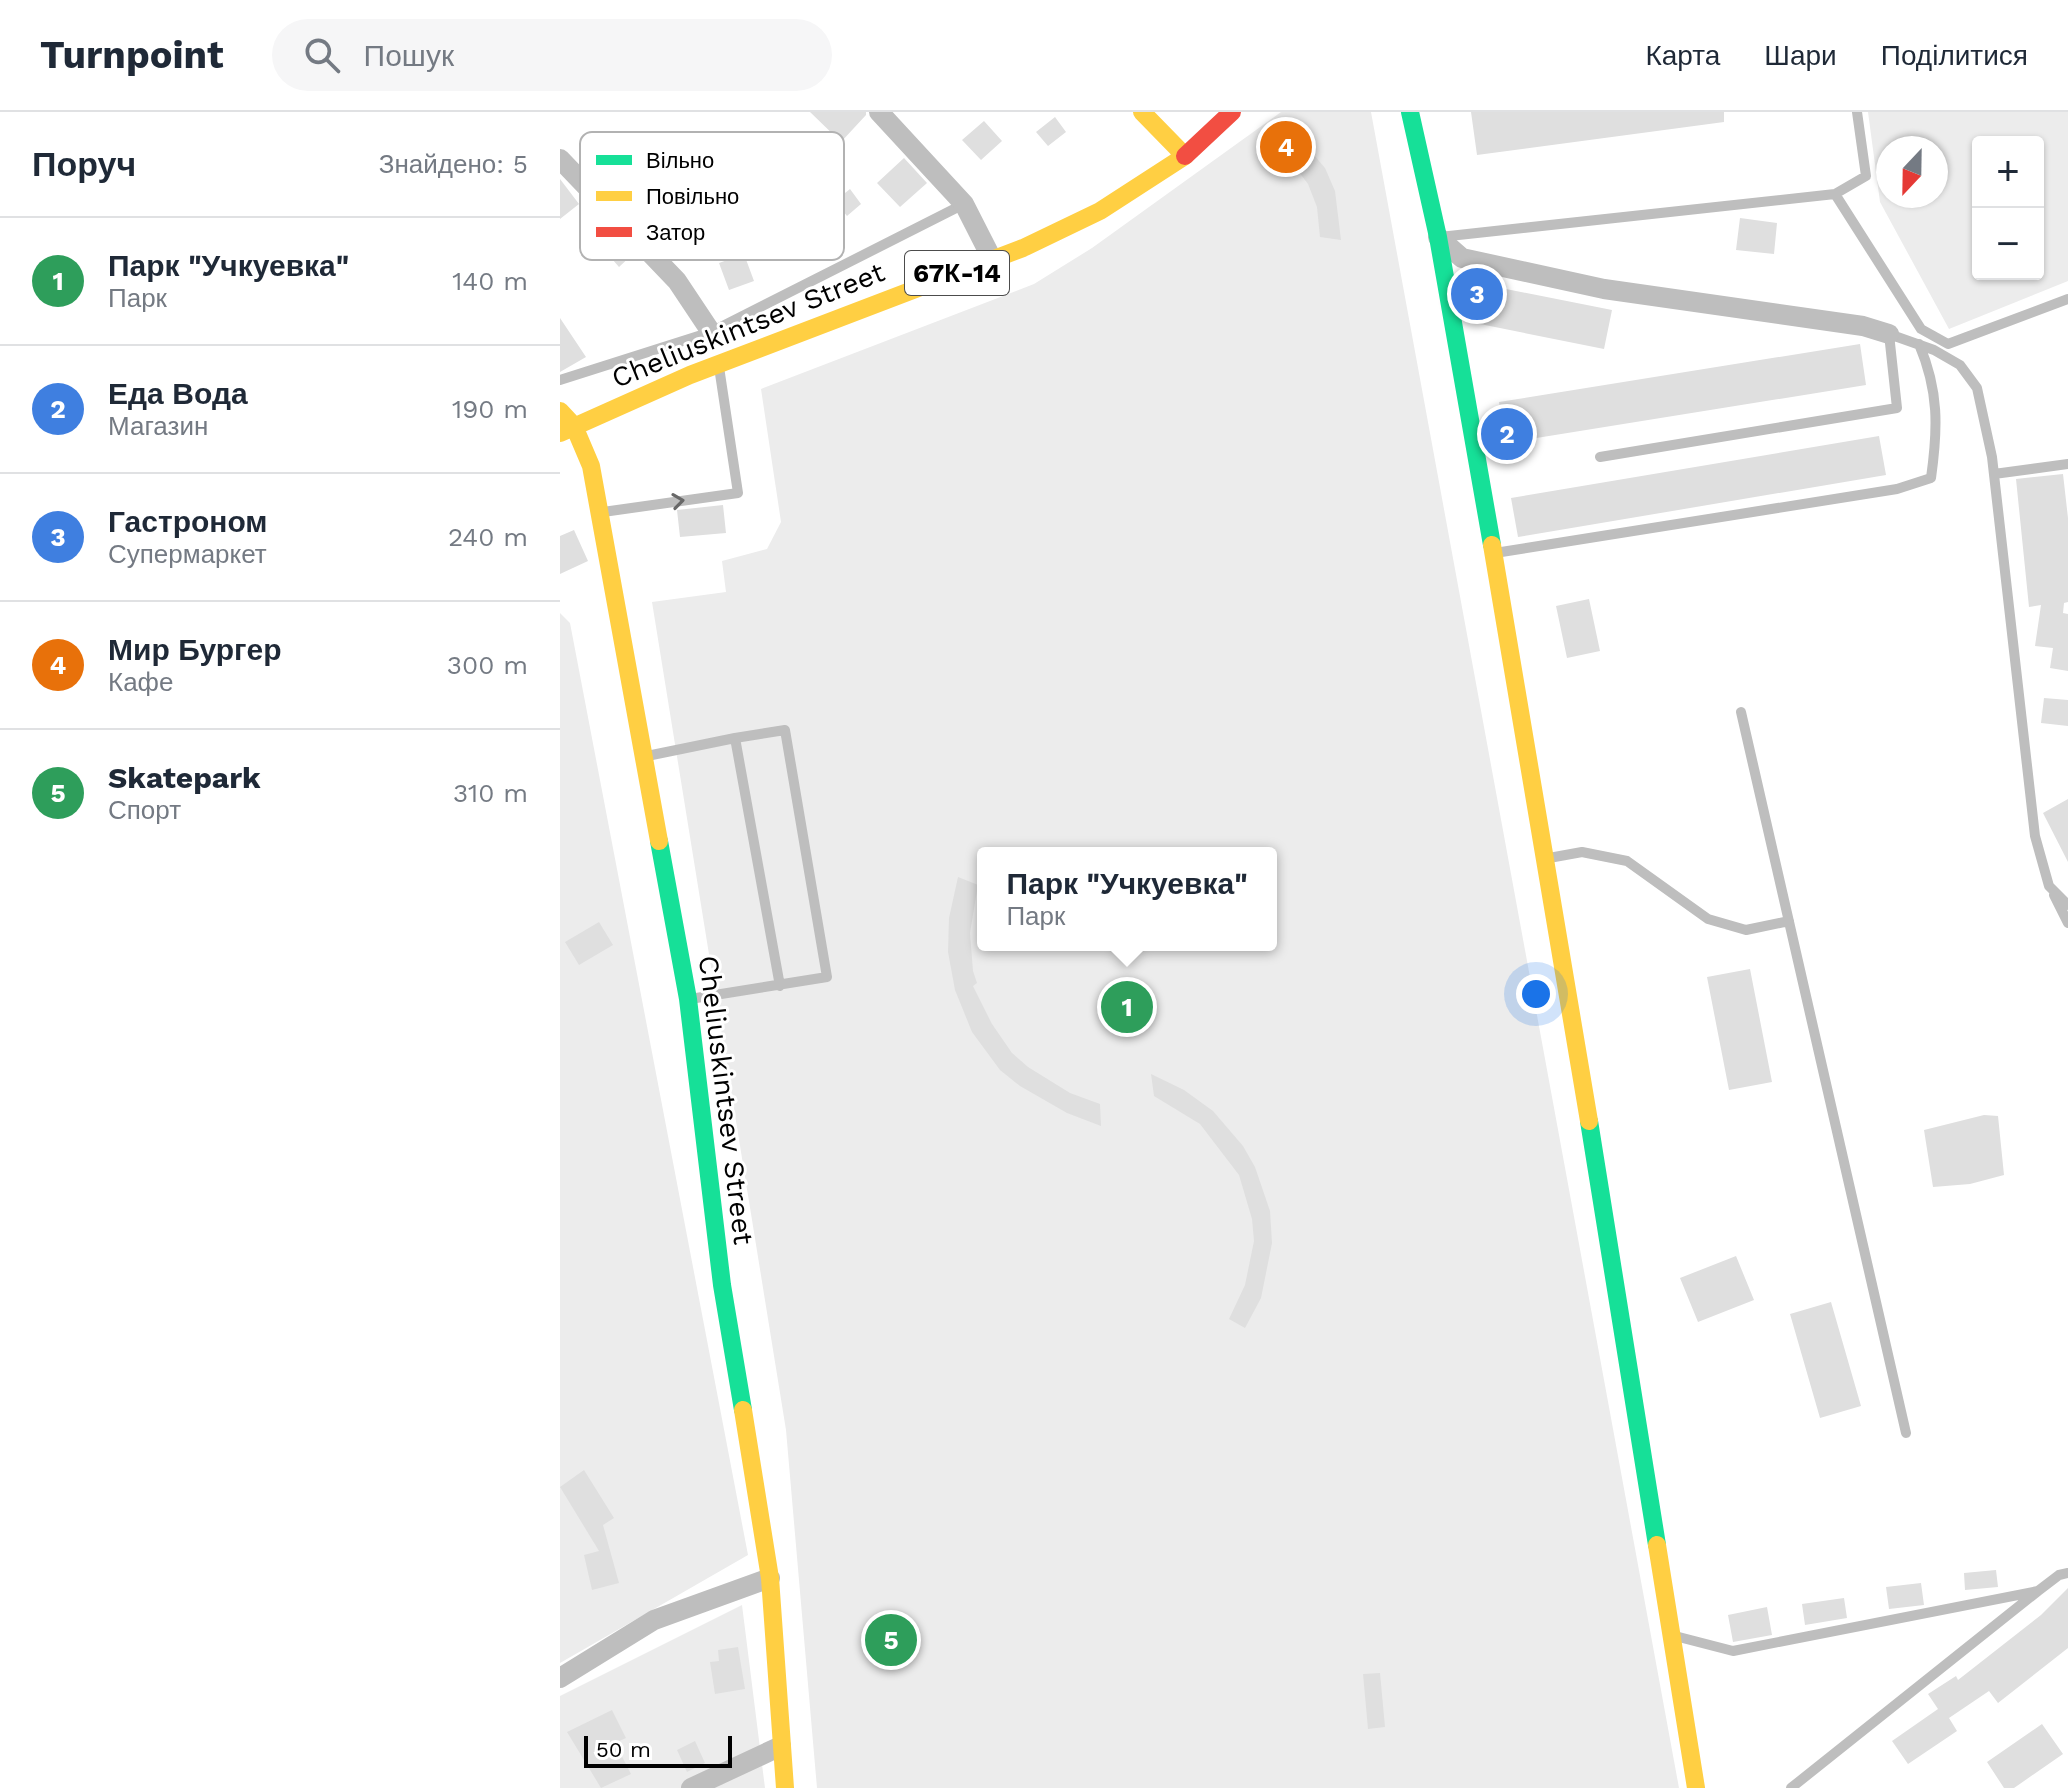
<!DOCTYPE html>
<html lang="uk">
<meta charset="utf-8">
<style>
body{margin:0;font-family:"Work Sans",sans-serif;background:#f6f6f7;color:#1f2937}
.controls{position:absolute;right:24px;top:24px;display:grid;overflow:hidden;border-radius:8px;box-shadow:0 2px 6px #0004}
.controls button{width:72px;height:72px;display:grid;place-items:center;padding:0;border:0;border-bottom:2px solid #e0e1e3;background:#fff;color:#1f2937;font:40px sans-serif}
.compass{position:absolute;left:1316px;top:24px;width:72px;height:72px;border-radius:50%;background:#fff;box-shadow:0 2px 6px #0004;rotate:202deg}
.scale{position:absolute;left:24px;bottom:20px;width:148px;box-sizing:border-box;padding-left:8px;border:4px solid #000;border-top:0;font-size:22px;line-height:28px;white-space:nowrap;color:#000;-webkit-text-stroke:6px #fff;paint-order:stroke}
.you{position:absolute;left:976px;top:882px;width:28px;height:28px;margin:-20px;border:6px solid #fff;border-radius:50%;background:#1a73e8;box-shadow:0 0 0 12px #1a73e833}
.badge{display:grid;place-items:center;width:52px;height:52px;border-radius:50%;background:#db2777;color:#fff;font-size:26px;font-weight:700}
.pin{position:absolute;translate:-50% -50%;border:4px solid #fff;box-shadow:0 2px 8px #0006}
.popup{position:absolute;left:417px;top:735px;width:300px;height:104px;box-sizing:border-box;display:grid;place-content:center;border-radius:8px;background:#fff;filter:drop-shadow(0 2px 6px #0005);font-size:26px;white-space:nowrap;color:#747a83}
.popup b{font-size:30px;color:#1f2937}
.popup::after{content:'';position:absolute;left:50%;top:100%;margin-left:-16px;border:16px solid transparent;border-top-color:#fff}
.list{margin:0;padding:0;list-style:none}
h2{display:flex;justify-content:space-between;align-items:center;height:104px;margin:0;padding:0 32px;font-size:34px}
h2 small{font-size:26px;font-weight:400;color:#747a83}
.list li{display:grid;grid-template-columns:52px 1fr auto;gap:24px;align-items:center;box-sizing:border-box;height:128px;padding:0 32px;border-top:2px solid #e0e1e3}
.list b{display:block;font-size:30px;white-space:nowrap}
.list p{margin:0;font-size:26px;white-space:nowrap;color:#747a83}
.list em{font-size:26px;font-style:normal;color:#747a83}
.icon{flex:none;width:44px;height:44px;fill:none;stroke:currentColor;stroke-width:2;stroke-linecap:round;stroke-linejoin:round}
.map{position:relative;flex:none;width:1508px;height:1676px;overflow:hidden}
header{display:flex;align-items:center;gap:48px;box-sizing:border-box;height:112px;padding:0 40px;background:#fff;border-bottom:2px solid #e0e1e3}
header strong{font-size:38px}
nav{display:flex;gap:44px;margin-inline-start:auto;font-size:28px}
.search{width:560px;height:72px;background:#f6f6f7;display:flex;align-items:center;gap:20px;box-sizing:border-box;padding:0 28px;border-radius:44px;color:#747a83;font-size:30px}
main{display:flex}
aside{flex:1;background:#fff}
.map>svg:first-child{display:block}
.green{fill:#ececec;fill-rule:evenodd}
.building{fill:#dfdfdf}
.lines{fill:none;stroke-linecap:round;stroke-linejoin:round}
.lane{stroke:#bebebe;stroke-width:10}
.street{stroke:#bebebe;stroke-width:20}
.fast{stroke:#16e098;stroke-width:18}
.slow{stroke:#ffcf43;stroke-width:18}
.jam{stroke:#f24e42;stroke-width:18}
.oneway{stroke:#686868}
.labels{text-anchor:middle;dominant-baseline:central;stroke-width:6;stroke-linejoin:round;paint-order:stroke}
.shield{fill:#fff;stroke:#4c4c4c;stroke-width:2}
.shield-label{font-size:26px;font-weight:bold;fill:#000}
.street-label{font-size:28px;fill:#000;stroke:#fff}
.key{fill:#fff;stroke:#b2b2b2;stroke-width:2}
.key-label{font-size:22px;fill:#000}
</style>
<header>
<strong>Turnpoint</strong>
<div class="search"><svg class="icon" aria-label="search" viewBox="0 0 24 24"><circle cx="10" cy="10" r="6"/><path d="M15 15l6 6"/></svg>Пошук</div>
<nav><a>Карта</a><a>Шари</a><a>Поділитися</a></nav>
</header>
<main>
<aside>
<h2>Поруч<small>Знайдено: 5</small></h2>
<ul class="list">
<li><span class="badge" style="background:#2e9e5b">1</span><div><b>Парк &quot;Учкуевка&quot;</b><p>Парк</p></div><em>140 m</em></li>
<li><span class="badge" style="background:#3f7fe0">2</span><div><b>Еда Вода</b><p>Магазин</p></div><em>190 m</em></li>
<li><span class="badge" style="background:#3f7fe0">3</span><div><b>Гастроном</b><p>Супермаркет</p></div><em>240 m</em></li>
<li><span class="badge" style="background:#e8710a">4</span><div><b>Мир Бургер</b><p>Кафе</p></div><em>300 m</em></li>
<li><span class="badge" style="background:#2e9e5b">5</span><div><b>Skatepark</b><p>Спорт</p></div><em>310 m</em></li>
</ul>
</aside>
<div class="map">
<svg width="1508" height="1676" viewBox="0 0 1508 1676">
<rect width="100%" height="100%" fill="#fff"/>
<path class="green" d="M721 0H811L1119 1676H257L226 1318 92 490 166 480 162 449 207 437 221 410 201 277 474 172 532 136ZM423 741H711V833H423Z
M1308 0H1508V169L1389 217 1320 90ZM1418 30H1478V162H1418ZM1328 36H1376V84H1328Z
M0 501 10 511 188 1443 0 1551Z
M182 1493 205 1676H0V1584Z"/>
<path class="building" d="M250 0H306V3L281 30Z
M911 0H1164V10L917 43Z
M495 5 506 20 488 34 476 20Z
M424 9 442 29 421 48 402 28Z
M720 23 753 42 765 56 775 79 781 128 760 125 757 95 748 72 732 51 715 42Z
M103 46 119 61 101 81 85 65Z
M344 46 367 71 340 95 317 71Z
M0 67 19 92 0 107Z
M290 77 301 92 287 104 275 89Z
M117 85 134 103 114 122 97 104Z
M180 106 191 121 175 133 164 117Z
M1180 106 1217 111 1214 142 1176 138Z
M60 128 73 142 59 155 46 140Z
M184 142 194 169 169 178 159 151Z
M916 171 1052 198 1044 237 910 210Z
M0 206 26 245 0 260Z
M1300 232 1306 273 946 331 939 290Z
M1319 324 1326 363 958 425 951 386Z
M1503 362 1508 406V490L1504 491 1503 501 1508 502V559L1490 556 1493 536 1475 534 1481 493 1469 495 1456 367Z
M163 393 166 421 120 425 117 398Z
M14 418 28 449 0 462V424Z
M1029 487 1040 539 1007 546 996 494Z
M1484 586 1508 588V614L1481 611Z
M1508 687V750L1483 701Z
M398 765 418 773 410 821 413 859 417 871 413 874 432 912 452 941 468 955 510 981 540 992 541 1014 507 1001 460 974 440 958 412 920 395 878 388 840 389 806Z
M39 810 53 833 19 853 5 830Z
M1190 857 1212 970 1169 978 1147 865Z
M591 962 624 978 653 999 683 1034 695 1055 710 1099 712 1131 701 1186 685 1216 669 1207 685 1173 694 1129 692 1107 679 1063 640 1012 594 984Z
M1424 1003 1438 1004 1444 1063 1410 1072 1373 1075 1364 1018Z
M1176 1144 1194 1188 1138 1210 1120 1166Z
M1271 1190 1301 1294 1260 1306 1230 1202Z
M24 1358 54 1406 43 1413 59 1471 32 1478 24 1443 39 1439 0 1375Z
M1436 1458 1438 1475 1405 1478 1404 1461Z
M1361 1471 1364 1493 1329 1497 1326 1475Z
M1508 1476V1536L1438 1591 1429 1579 1389 1606 1397 1619 1348 1652 1332 1629 1378 1597 1368 1582 1396 1564 1398 1568 1481 1503Z
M1284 1486 1287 1506 1245 1513 1242 1492Z
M1207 1495 1212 1523 1173 1530 1168 1503Z
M178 1535 185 1577 155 1582 150 1550 159 1549 158 1538Z
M820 1561 825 1615 808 1617 803 1562Z
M52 1598 66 1626 55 1631 71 1662 41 1676 7 1620Z
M1482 1612 1503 1642 1454 1676H1444L1427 1650Z
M135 1629 145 1651 127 1660 117 1638Z"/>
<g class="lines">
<path class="lane" d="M1275 82 1361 217 1388 232 1508 187
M880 125 1275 82 1306 64 1297 0
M0 268 151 220 404 92
M1040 345 1337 296 1329 222 1374 238 1400 253 1417 276 1432 345 1475 724 1489 774 1508 793
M1434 362 1508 352
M43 400 178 381 159 255
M935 441 1337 377 1371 366C1378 316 1379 279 1359 232
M1181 600 1346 1321
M87 644 175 626
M989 746 1022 740 1067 749 1148 807 1186 818 1229 809
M1494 783 1508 811
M130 887 267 865 225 618 175 626 220 874
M1115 1524 1173 1539 1478 1479
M1231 1676 1478 1479 1499 1463 1508 1461"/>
<path class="street" d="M319 0 404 92 432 147
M0 47 117 169 151 220
M878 125 902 146 1044 177 1303 214 1329 222
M0 1566 94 1508 210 1466
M131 1676 221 1634"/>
<path class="fast" d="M850 0 878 125 932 433
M99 729 128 887 162 1173 183 1298
M1029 1009 1097 1433"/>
<path class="slow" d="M0 299 14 314 31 354 99 729
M0 321 130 263 463 136 540 99 625 44 582 0
M932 433 1029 1009
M183 1298 210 1466 225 1676
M1097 1433 1136 1676"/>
<path class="jam" d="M625 44 672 0"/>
</g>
<defs><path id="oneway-chevron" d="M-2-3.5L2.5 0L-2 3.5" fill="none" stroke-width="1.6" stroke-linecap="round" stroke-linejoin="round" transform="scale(2)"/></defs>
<use class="oneway" href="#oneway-chevron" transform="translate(118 389) rotate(-8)"/>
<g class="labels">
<rect class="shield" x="345" y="139" width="104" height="44" rx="6"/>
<g class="shield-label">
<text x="397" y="161">67К-14</text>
</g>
<g class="street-label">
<text transform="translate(188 213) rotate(-22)">Cheliuskintsev Street</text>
<text transform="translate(166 988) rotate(83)">Cheliuskintsev Street</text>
</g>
</g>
<rect x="20" y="20" width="264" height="128" rx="12" class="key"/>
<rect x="36" y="43" width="36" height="10" fill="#16e098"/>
<rect x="36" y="79" width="36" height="10" fill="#ffcf43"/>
<rect x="36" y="115" width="36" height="10" fill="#f24e42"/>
<g class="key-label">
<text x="86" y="56">Вільно</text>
<text x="86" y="92">Повільно</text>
<text x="86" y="128">Затор</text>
</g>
</svg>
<div class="controls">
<button>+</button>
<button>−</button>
</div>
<svg class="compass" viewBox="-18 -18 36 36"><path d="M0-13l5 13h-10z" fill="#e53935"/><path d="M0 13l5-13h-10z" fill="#747a83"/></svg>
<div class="scale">50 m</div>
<div class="you"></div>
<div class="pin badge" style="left:567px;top:895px;background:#2e9e5b">1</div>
<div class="popup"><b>Парк &quot;Учкуевка&quot;</b>Парк</div>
<div class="pin badge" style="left:947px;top:322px;background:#3f7fe0">2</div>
<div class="pin badge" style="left:917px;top:182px;background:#3f7fe0">3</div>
<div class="pin badge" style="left:726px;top:35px;background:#e8710a">4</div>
<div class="pin badge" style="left:331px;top:1528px;background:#2e9e5b">5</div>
</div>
</main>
